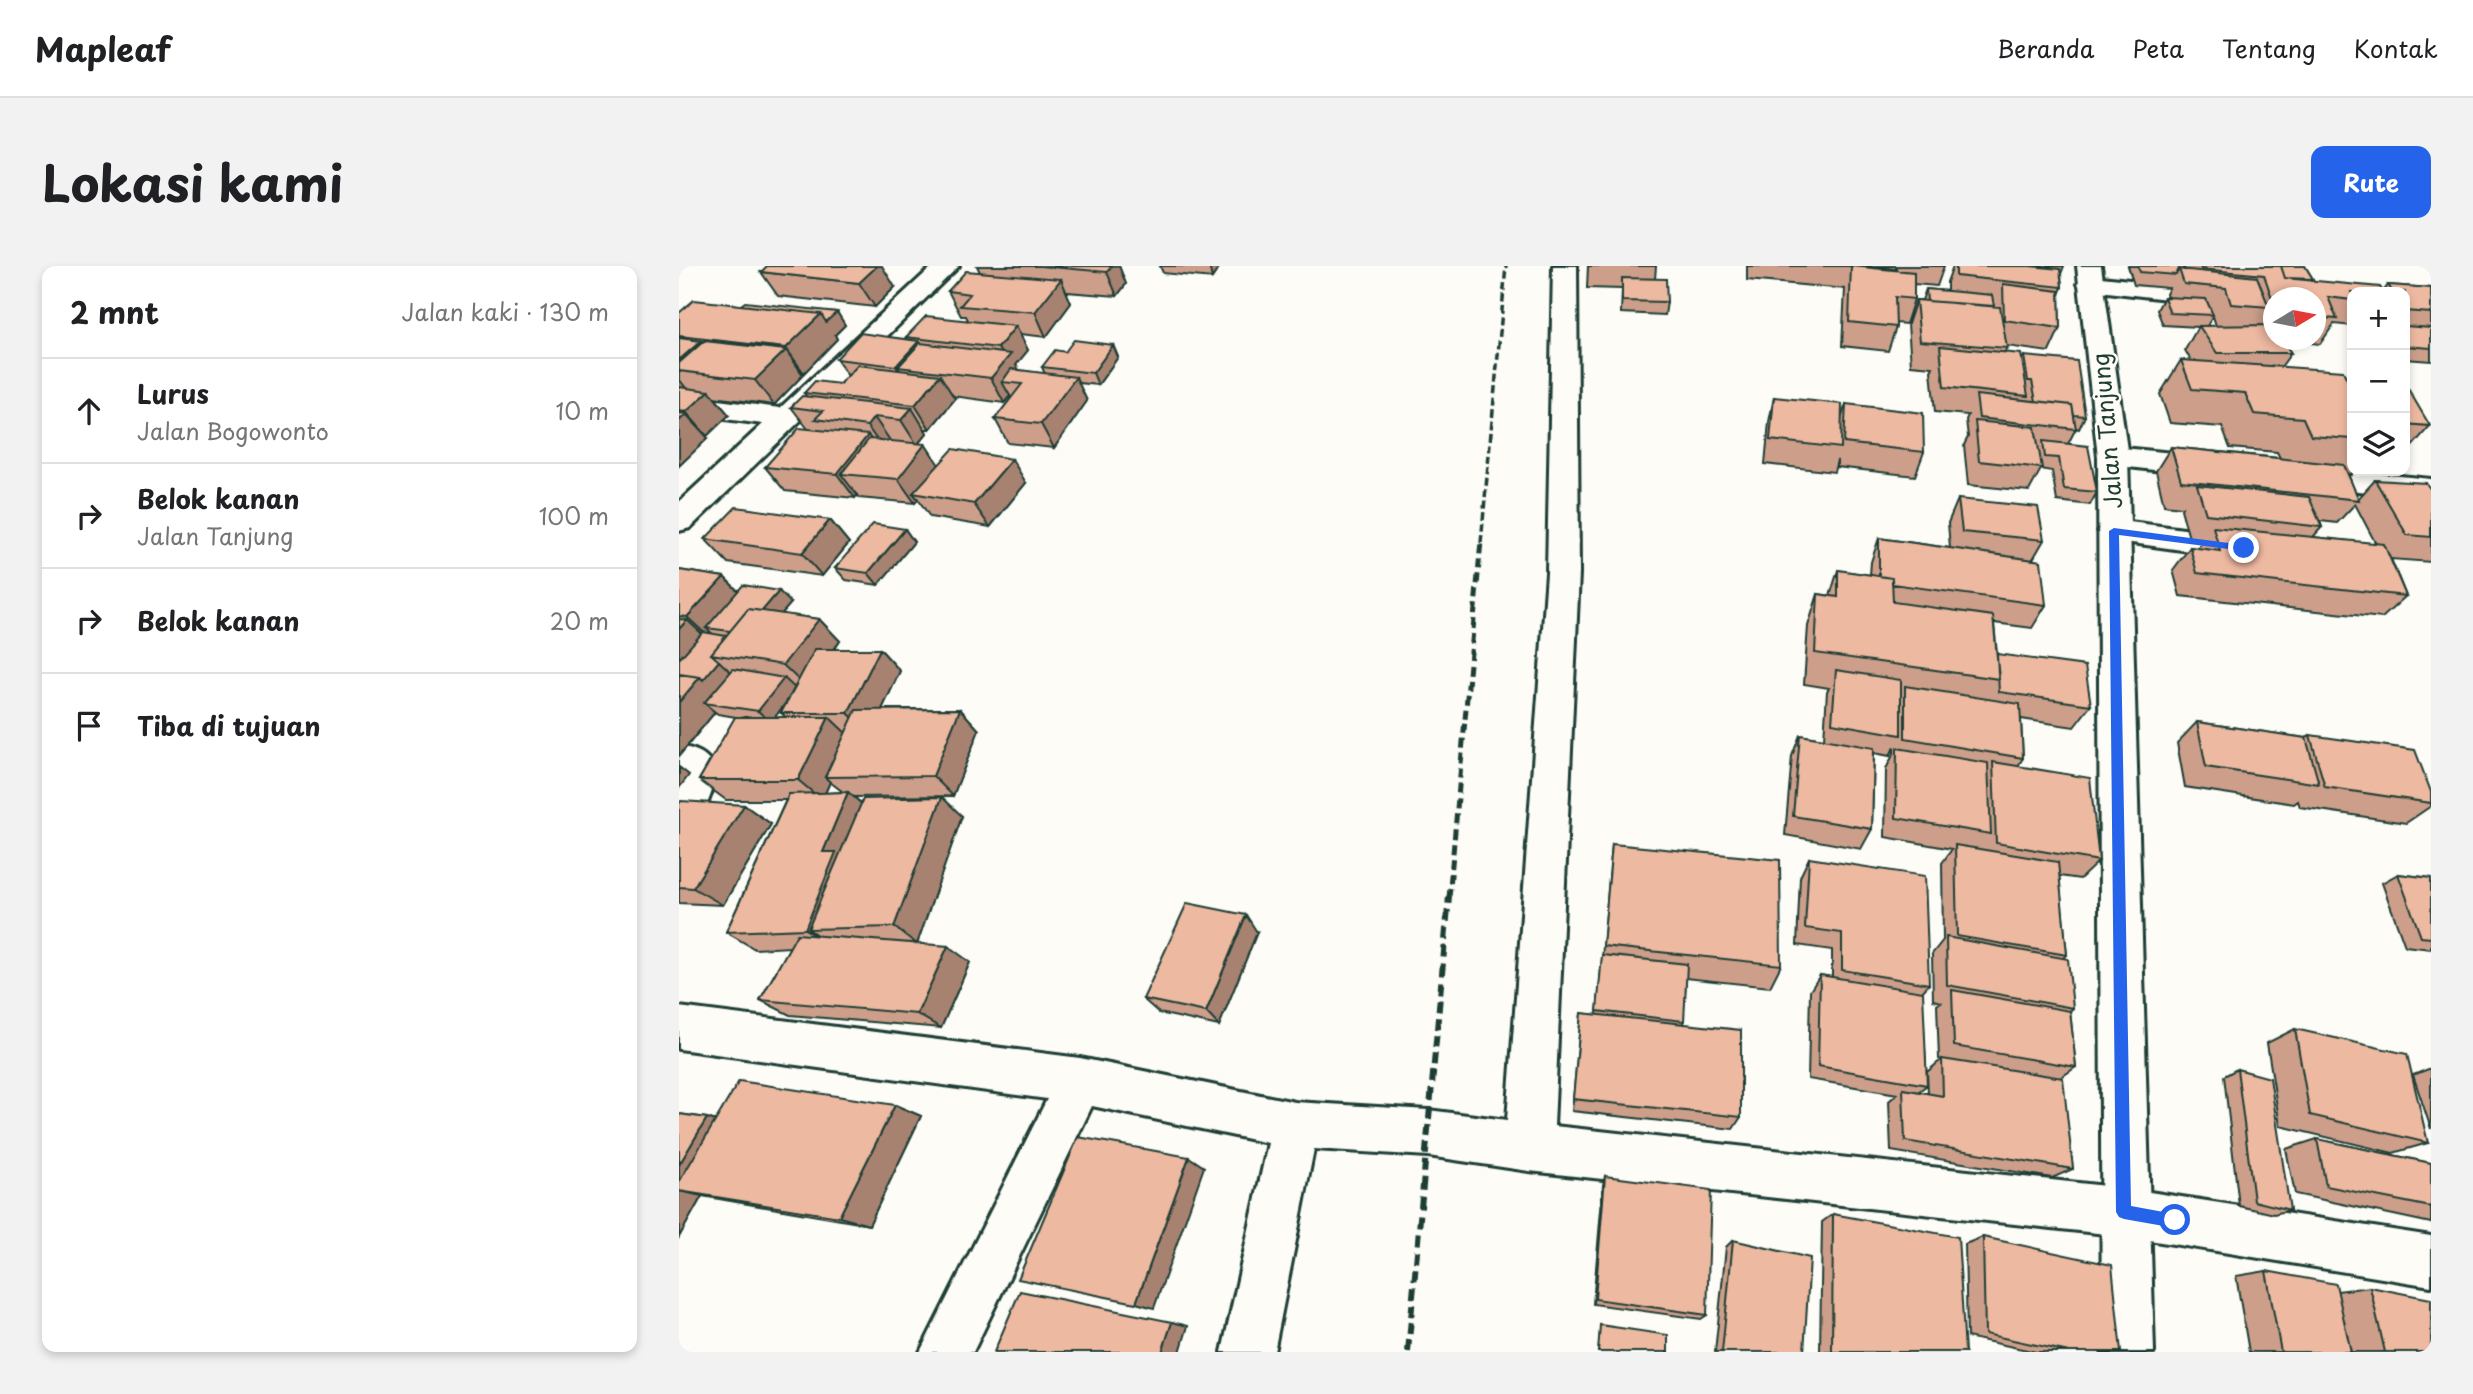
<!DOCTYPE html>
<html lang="id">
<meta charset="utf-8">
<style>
body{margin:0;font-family:"Playpen Sans",sans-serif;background:#f2f2f2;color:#202124}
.controls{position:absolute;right:21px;top:21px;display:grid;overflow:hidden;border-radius:14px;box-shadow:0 4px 10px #0003}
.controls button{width:63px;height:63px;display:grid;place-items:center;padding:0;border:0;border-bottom:2px solid #e0e0e0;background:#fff;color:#202124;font:35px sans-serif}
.compass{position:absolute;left:1584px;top:21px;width:63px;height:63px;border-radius:50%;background:#fff;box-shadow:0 4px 10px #0003;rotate:80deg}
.stop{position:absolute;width:21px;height:21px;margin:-16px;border:5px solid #2563eb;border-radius:50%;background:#fff}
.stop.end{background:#2563eb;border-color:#fff;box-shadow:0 2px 7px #0008}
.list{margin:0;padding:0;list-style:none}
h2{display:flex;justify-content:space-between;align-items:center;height:91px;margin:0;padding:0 28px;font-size:30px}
h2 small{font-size:23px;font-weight:400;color:#757577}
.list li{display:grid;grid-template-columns:46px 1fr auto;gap:21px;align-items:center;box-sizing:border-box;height:105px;padding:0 28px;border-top:2px solid #e0e0e0}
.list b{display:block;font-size:26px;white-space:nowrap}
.list p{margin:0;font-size:23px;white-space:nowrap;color:#757577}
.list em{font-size:23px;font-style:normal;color:#757577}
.icon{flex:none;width:38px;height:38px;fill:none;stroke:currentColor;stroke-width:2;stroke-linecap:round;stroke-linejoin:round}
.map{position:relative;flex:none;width:1752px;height:1086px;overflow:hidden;border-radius:14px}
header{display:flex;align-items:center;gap:42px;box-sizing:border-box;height:98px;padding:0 35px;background:#fff;border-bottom:2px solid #e0e0e0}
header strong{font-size:33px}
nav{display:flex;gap:38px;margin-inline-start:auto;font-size:24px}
.intro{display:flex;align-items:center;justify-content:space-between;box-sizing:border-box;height:168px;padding:0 42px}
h1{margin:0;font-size:49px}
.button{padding:18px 32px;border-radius:14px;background:#2563eb;color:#fff;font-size:24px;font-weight:700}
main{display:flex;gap:42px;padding:0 42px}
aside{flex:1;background:#fff;border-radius:14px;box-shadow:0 4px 10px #0003}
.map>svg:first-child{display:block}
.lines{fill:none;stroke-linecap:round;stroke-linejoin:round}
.minor-casing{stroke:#1f3d34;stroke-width:6}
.major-casing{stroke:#1f3d34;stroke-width:6}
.minor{fill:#fdfcf7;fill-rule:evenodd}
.major{fill:#fdfcf7;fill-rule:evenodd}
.rail-far2{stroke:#1f3d34;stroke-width:3.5;stroke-dasharray:8 3.5;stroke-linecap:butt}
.rail-far1{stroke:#1f3d34;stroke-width:5;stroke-dasharray:10 5;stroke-linecap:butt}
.rail{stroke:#1f3d34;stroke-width:6;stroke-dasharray:12 6;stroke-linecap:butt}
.wall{fill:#cd9f8a;stroke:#1f3d34;stroke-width:2;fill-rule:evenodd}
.shaded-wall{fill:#a78271;stroke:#1f3d34;stroke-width:2}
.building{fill:#eeb9a1;stroke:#1f3d34;stroke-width:2}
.route{fill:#2563eb}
.labels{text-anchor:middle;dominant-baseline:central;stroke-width:5;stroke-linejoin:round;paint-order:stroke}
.street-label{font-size:23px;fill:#1f3d34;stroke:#fdfcf7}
</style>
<header>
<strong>Mapleaf</strong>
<nav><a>Beranda</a><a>Peta</a><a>Tentang</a><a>Kontak</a></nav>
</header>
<div class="intro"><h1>Lokasi kami</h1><a class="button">Rute</a></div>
<main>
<aside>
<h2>2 mnt<small>Jalan kaki · 130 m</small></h2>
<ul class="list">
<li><svg class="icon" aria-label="ahead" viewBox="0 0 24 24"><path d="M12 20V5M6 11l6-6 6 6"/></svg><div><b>Lurus</b><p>Jalan Bogowonto</p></div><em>10 m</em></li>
<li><svg class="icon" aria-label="right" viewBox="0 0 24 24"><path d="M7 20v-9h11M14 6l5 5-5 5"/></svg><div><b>Belok kanan</b><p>Jalan Tanjung</p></div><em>100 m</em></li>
<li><svg class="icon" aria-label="right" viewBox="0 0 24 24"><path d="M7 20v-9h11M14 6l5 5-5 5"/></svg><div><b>Belok kanan</b></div><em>20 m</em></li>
<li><svg class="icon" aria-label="arrive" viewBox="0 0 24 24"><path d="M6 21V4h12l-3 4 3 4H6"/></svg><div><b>Tiba di tujuan</b></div></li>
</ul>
</aside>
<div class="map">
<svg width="1752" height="1086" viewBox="0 0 1752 1086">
<rect width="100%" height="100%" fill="#fdfcf7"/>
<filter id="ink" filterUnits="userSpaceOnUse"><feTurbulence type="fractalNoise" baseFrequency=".0143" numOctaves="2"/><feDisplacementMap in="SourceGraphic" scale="14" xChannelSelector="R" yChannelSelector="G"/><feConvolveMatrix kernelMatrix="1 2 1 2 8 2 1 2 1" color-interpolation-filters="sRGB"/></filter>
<g filter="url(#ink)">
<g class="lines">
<defs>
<path id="minor" d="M254 0H280L11 262 0 265V236L84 158 0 147V129L101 142Z
M874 0H898L900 307 875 860 1445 922 1752 970V1020L1445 970 850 905 749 890 635 883 595 1086H543L589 877 413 840 294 1086H241L368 833 0 783V741L401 792 616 836 749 844 828 854 868 307Z
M1412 10 1539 23 1548 26 1552 31 1548 36 1539 39 1403 23 1399 18 1403 13Z
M1434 181 1534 191 1545 194 1549 201 1545 208 1534 211 1424 198 1419 191 1424 184Z
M1618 200 1752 213V233L1607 217 1603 210 1607 203Z
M1435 254 1575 272 1586 275 1591 283 1586 291 1575 294 1424 273 1419 265 1424 257Z
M0 480C58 489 31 533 14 566L0 571Z"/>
<path id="major" d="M1398 0H1422L1449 191 1475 1086H1423L1419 191Z"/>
</defs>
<use href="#minor" class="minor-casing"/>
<use href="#major" class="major-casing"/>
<use href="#minor" class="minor"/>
<use href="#major" class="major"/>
<path class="rail-far2" d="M802 277 827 0"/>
<path class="rail-far1" d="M770 632 802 275"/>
<path class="rail" d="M729 1086 770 630"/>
</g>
<path class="wall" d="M298 0H440L447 18 438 30 387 26 392 37 367 71 341 68 349 84 337 99 340 104 366 108 363 101 386 86 434 79 439 91 419 119 399 117 408 135 375 182 329 177 316 153 332 132 331 130 325 137 274 130 276 133 251 163H246L248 167 239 178H246L259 199 347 217 311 261 251 251 239 233 236 237 180 232 178 229 176 232 106 225 86 201 129 163 112 141 127 130 125 127 161 118 169 110 157 93 228 73 227 71 289 54 287 50H282L269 25 301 6Z
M481 0H541L533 12 484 7Z
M909 0H977L976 13 988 36 986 49 942 47 943 23 908 22Z
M1068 0H1265L1258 20 1235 18V33L1227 58 1217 57V61L1209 85 1163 80 1166 23 1068 14Z
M1274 0H1385L1382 8 1383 21 1380 29 1381 62 1370 86 1328 80 1326 86 1343 93 1345 90 1406 150 1400 163 1397 162 1389 178 1418 226 1411 239 1378 235 1373 205 1362 203 1350 225 1289 219 1285 179 1289 171 1287 154 1289 149 1256 146 1252 105 1254 101 1232 99 1229 58 1237 34H1243L1247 23 1268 25V16Z
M1449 0H1504L1505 2 1506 0H1626L1634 13 1633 14 1673 26V60L1655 58 1641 78 1603 74 1612 87 1602 101 1673 117V205H1675L1672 209 1669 208 1679 233 1696 214 1752 224V296L1712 293 1727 330 1703 352 1501 330 1494 304 1511 281 1518 282 1524 274 1510 272 1502 243 1503 241 1485 239 1477 205 1492 181 1601 192 1598 186 1551 182 1543 161 1491 157 1481 128 1502 94 1512 95 1506 84 1519 61 1484 59 1478 44 1485 31H1488L1487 28 1490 22 1455 19ZM1594 32H1636V74H1594ZM1534 50 1537 60H1528ZM1676 238 1697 278 1634 271 1643 261 1641 255 1658 257Z
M82 6 216 21 196 41 99 30Z
M1709 19 1752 22V95L1726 93V26H1704Z
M62 39 158 46 166 59 156 69 158 73 125 107 123 106 124 109 95 139 35 131 50 149 28 170H27L29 172 0 200V70Z
M1726 120 1751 160 1730 184H1726Z
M1095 131 1162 153 1167 138 1245 186 1236 210 1158 201V194L1155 206 1086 198 1090 156Z
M1279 233 1365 274 1354 293 1367 339 1353 362 1315 357 1318 388 1412 439 1395 461 1342 453 1344 492 1339 500 1420 595 1401 613 1380 610 1388 689 1384 692 1394 742 1391 745 1397 801 1381 812 1394 903 1373 912 1212 885 1210 835 1218 828 1129 813 1131 725 1141 709 1153 711V684L1118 679 1121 611 1130 592 1250 718 1243 726 1248 819 1239 826 1249 827 1248 806 1262 794 1260 793 1258 739 1262 736 1254 734 1253 688 1264 674 1263 597 1273 583 1206 571 1207 503 1215 487V481L1211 490 1195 487 1193 563 1182 583 1106 569 1113 490 1121 469 1145 473 1148 425 1150 422 1125 418 1129 360 1139 328 1151 330 1159 304 1191 309 1192 296 1200 272 1271 282 1269 257Z
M151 254 170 277 143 310 49 297 26 273Z
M226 263 235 276 199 319 167 314 156 302Z
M0 304 45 311 59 325 112 337 102 348 140 353 161 375 156 383H201L221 405 203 443H281L300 464 274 530 175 531 182 537 283 550 238 677 291 696 262 762 111 749 81 734 111 681 76 683 47 666 107 534H47L20 514 57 451 39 448 36 446 0 490ZM110 433 102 447 107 451H96ZM151 516 164 526 146 527Z
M1518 456 1627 472 1631 469 1752 526V540L1727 557 1621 541 1619 535 1615 538 1506 521 1498 477Z
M0 538 65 539 92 558 44 639 0 637Z
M933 578 1102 699 1091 721 1007 712 1004 758 1062 851 1054 863 893 845 902 747 918 749Z
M1719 608 1752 612V683L1726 680 1703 617Z
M578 666 540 760 480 747 464 733Z
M1616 763 1749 877 1714 887 1601 860 1588 777Z
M1752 802V863L1734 809Z
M1558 803 1611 944 1595 948 1560 940 1545 810Z
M216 839 242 850 190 959 23 930 0 971V848L28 852 36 855Z
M1638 873 1752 897V957L1616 928 1607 883Z
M926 910 1028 1049 1022 1053 914 1038 924 919Z
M1154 948 1286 1086H1141L1143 956Z
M1304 971 1442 1086H1357L1288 1071 1286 978Z
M1054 974 1125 1086H1036L1047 981Z
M1587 1005 1658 1025 1691 1021 1752 1086H1570L1557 1010Z"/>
<path class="shaded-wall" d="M198 0H203L216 21 196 41 180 17Z
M422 0H440L447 18 438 30 428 6Z
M530 0H541L533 12Z
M382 13 392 37 367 71 356 46Z
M158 46 166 59 156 69 158 73 125 107 107 82 142 48Z
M337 60 349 84 337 99 344 112 323 116 331 130 325 137 312 112 326 95 319 82Z
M22 75 41 99 0 105V94Z
M240 75 255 99 219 101 233 123V124L217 100Z
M434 79 439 91 419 119 414 107Z
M107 84 124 109 95 139 76 114Z
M261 109 276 133 251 163 236 139Z
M397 111 408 135 375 182 362 158Z
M0 113 11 127 0 128Z
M30 125 50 149 28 170 7 146Z
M233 142 248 167 238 179 222 154Z
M7 148 29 172 0 200V155Z
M195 151 212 176 205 184 188 160Z
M189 169 207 193 162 208 178 229 176 232 158 208Z
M246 178 262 202 234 227 239 233 236 237 219 213Z
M333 193 347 217 311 261 295 238Z
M151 254 170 277 143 310 123 287Z
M226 263 235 276 199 319 189 307Z
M45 311 68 334 27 362 36 370 33 374 8 351Z
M100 325 112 337 76 379 64 367Z
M140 353 161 375 127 421 104 399Z
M8 354 33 377 0 411V363Z
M201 383 221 405 191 469 169 447Z
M40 395 53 407 25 437 36 446 0 490V436L21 411Z
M105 412 117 423 92 456 79 445Z
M281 443 300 464 274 530 254 510Z
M150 451 172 472 146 511 151 516 143 534 119 514Z
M0 501 10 509 0 522Z
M169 526 192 546 129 663 153 679 152 680 126 663 144 586Z
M263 531 283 550 238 678 215 661Z
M65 539 92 558 44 639 14 622Z
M567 649 578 666 540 760 527 746Z
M269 680 291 696 262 762 238 748Z
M216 839 242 850 190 959 160 951Z
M28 852 61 863 0 925V899Z
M510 891 525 901 475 1042 457 1037Z
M0 925 23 930 0 971Z
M493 1056 509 1060 501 1086H483Z"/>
<path class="building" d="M88 0H198L180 17 82 6Z
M361 0H433L428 6Z
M1172 0 1235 6V33L1216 31 1217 61 1170 56Z
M1188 0H1217V3Z
M1277 0H1351L1381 3 1383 21 1277 10Z
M1459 0H1504L1505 4 1500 3 1497 9 1461 6Z
M1521 0H1602L1606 12 1701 21 1704 26H1673V34L1649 31 1658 53 1636 51V32H1594V35L1585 9 1522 3Z
M1602 0H1626L1634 13 1606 12Z
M1500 3 1578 11 1590 41 1552 38 1547 22 1505 18Z
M287 5 382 13 356 46 281 40 291 28 269 25Z
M943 12 987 13 988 36 943 35Z
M1324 18 1380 25 1381 62 1325 54Z
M1709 19 1752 22V47L1726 45V26H1714Z
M1247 23 1313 29 1315 40 1248 35Z
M1485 31 1527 33 1534 49 1491 47Z
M15 34 142 48 107 82 0 70V47Z
M1237 34 1321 41 1328 82 1241 75Z
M66 36 158 46 147 56 142 48 62 39Z
M247 50 337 60 319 82 227 71Z
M1593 59 1594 62V74H1603L1612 87H1538L1520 60Z
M1726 60 1752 62V82L1726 80Z
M181 67 240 75 217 100 157 93Z
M0 72 22 75 0 94Z
M395 74 434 79 414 107 363 101 376 84 386 86Z
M25 75 107 84 76 114 0 105V97Z
M241 77 332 88 312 112 219 101Z
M1261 80 1342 88 1349 130 1265 121Z
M1345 90 1398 95 1406 150 1395 149 1393 139 1357 135 1353 115H1349Z
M1502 94 1664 105 1673 123V173L1632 170 1624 152 1575 148 1566 127 1513 123Z
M179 99 261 109 236 139 125 127 136 115 161 118Z
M332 103 397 111 362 158 316 153 343 118 323 116Z
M1726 120 1728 121 1751 160 1726 158Z
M0 121 30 125 7 146 0 145Z
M1297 129 1393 139 1397 163 1300 152Z
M123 130 233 142 222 154 195 151 188 160 136 153 144 145 112 141Z
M1095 131 1163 138 1162 182 1091 174Z
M1167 138 1244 147 1245 186 1165 177Z
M0 147 7 148 0 155Z
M1296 155 1356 161 1363 202 1300 195Z
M120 162 189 169 158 208 86 201Z
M190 173 246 178 219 213 162 208Z
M1364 175 1409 180 1418 226 1385 223 1380 192 1366 191Z
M1492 181 1665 199 1680 234 1502 215Z
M274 183 333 193 295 238 234 227Z
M1696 214 1747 217 1752 224V271L1728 269Z
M1518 219 1630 231 1643 261 1527 248Z
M1279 233 1359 241 1365 274 1283 266Z
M57 241 151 254 123 287 26 273Z
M194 258 226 263 189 307 156 302Z
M1534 261 1705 278 1727 330 1518 307 1511 281 1541 285Z
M1200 272 1362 295 1367 339 1213 318V312L1200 310Z
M0 304 45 311 8 351 0 350Z
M1159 304 1213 312 1214 336 1314 350 1320 413 1136 387 1139 328 1159 331Z
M64 319 100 325 83 345 69 343 51 365 27 362Z
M69 343 140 353 104 399 32 388Z
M0 353 8 354 0 363Z
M24 366 47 370 32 388 40 395 24 414 21 411 0 408V393Z
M136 383H201L169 447H102Z
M1318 388 1406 400 1412 439 1320 426Z
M54 403 105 412 79 445 25 437Z
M1157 404 1222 414V469L1153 457Z
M0 408 21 411 0 436Z
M1226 420 1341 438 1344 492 1226 472Z
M281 443 254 510 146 511 177 444Z
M56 451H150L119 514H20Z
M1518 456 1627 472 1640 518 1527 501Z
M1121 469 1195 482 1193 563 1114 550Z
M1631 469 1736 484 1752 526V537L1646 521Z
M1218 482 1309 497 1312 568 1217 552Z
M1314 496 1411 512 1420 595 1317 577Z
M169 526 144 586H157L126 663 47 666 110 528Z
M263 531 215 661 129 663 184 533Z
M2 535 65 539 14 622 0 621V538Z
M933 578 1101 594 1102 699 924 680Z
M1276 579 1379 596 1388 689 1278 670Z
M1130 592 1246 610 1250 718 1163 704V667L1126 662Z
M1719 608 1752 612V672L1742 671Z
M508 637 567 649 527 746 464 733Z
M118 668 269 680 238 748 81 734Z
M1267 671 1389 693 1394 742 1268 719Z
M923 689 1008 698 1005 755 918 745Z
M1141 709 1244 726 1248 819 1139 800Z
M1273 724 1391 745 1397 801 1275 780Z
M902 747 1062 764V851L894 833Z
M1616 763 1728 788 1749 877 1631 849Z
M1263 793 1384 812 1394 903 1226 875 1224 823 1264 830Z
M1558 803 1591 812 1611 944 1575 935Z
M60 815 216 839 160 951 0 925V916Z
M0 848 28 852 0 899Z
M399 871 510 891 457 1037 339 1013Z
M1638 873 1752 897V941L1647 920Z
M926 910 1032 924 1028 1049 916 1033Z
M1154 948 1279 971 1286 1086H1153Z
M1304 971 1433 999 1442 1086H1390L1306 1068Z
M1054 974 1131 992 1125 1086H1043Z
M1587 1005 1657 1018 1672 1086H1602Z
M1691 1021 1752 1033V1086H1706Z
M341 1025 493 1056 483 1086H315Z
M921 1059 989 1069V1086H919Z"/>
</g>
<path class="route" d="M1435 262 1565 279 1570 282 1565 285 1440 269 1452 940 1501 949 1503 954 1501 959 1496 962 1445 953 1440 951 1437 946 1430 265Z"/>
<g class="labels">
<g class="street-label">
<text transform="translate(1427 165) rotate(-95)">Jalan Tanjung</text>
</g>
</g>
</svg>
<div class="controls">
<button>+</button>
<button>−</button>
<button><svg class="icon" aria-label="layers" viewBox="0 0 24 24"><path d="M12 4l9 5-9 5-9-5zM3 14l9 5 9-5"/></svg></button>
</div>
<svg class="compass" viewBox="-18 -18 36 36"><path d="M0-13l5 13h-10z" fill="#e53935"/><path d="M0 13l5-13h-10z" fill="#757577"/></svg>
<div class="stop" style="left:1496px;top:954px"></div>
<div class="stop end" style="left:1565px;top:282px"></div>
</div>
</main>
